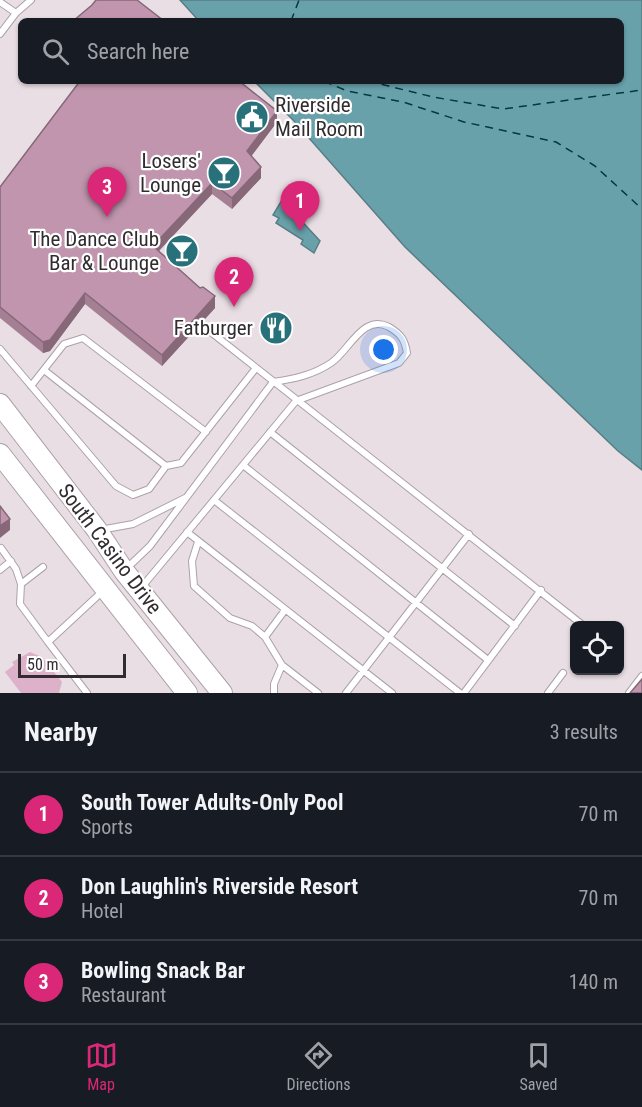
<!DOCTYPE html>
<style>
body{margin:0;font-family:"Roboto Condensed",sans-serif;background:#242831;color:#f1f3f6}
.controls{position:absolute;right:18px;bottom:18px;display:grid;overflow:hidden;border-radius:9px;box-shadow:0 2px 4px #0004}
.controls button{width:54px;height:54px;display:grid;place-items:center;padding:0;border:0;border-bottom:2px solid #363941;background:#171b24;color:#f1f3f6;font:30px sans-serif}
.scale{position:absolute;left:18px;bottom:15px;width:108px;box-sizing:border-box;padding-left:6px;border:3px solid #312c2f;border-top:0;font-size:16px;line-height:21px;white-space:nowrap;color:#312c2f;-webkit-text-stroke:4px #fff;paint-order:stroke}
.you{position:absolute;left:384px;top:350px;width:21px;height:21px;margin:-15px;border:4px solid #fff;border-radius:50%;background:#1a73e8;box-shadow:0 0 0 9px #1a73e833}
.badge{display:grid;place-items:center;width:39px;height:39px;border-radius:50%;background:#db2777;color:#fff;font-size:20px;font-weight:700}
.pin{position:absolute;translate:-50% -50px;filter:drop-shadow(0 2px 3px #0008)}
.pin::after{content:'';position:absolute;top:32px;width:21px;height:18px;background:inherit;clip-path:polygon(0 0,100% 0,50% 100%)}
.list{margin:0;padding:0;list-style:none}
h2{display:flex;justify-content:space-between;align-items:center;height:78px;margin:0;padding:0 24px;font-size:26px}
h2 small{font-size:20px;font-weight:400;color:#9ea1a6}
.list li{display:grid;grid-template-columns:39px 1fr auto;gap:18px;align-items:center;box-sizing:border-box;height:84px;padding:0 24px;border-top:2px solid #363941}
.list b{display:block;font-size:22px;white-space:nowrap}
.list p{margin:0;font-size:20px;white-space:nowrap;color:#9ea1a6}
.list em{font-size:20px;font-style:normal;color:#9ea1a6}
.icon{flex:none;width:33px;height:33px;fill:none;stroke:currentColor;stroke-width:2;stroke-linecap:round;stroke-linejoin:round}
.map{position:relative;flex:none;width:642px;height:693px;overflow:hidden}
.search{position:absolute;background:#171b24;box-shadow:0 2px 4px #0004;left:18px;right:18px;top:18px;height:66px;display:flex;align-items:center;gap:15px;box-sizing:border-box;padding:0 21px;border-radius:9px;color:#9ea1a6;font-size:22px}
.sheet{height:330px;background:#171b24}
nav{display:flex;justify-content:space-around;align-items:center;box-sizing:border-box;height:84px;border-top:2px solid #363941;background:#171b24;font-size:16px;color:#9ea1a6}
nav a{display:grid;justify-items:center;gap:3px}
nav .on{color:#db2777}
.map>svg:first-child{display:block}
.green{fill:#dcb1c9}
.water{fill:#69a1aa;stroke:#587e85;stroke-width:1.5}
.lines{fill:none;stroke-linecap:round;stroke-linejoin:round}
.ferry{stroke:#013a41;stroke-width:1.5;stroke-dasharray:8 6;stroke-linecap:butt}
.service-casing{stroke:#aca1a7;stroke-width:8}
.primary-casing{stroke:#aca1a7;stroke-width:22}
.service{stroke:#fff;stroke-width:6}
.primary{stroke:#fff;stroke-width:20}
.wall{fill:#a58095}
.shaded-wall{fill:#866879}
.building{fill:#c095ad;stroke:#866879;stroke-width:1.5}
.labels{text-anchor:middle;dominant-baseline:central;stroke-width:4.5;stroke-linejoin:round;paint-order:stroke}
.poi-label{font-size:21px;fill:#312c2f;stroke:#fff;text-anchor:end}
.street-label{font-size:21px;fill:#312c2f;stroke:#fff}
</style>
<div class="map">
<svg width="642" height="693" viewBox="0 0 642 693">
<rect width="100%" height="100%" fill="#eadee5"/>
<path class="green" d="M30 652 42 657 62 682 59 693H21L5 672 14 665 12 662Z"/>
<path class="water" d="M180 0H642V470L618 451 405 247 294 121 254 81H621V21H199Z
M282 200 320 241 314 253 301 244 303 240 276 223 279 218 273 215Z"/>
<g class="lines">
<path class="ferry" d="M291 21 299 0
M324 81 347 91 403 102 464 122 556 142 595 166 642 209
M368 81 433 97 503 109 642 90"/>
<defs>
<path id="service" d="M0 2 16 13
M0 34 16 13 31 0
M207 329 584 626
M0 349 116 486 133 495 149 489 166 466 181 463 256 368
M44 370 166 466
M31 386 64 344 83 338 206 432
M270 432 515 626
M243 465 488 660
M214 500 460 693
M100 530 133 524 185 498
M187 532 392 693
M198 542 192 561 194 586 230 618 252 626 265 637 282 665 318 693
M1 548 16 569 21 584
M43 567 21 584 20 604 48 642
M127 568 150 546 273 382C294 379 313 375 331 363 349 351 363 313 389 327 401 334 405 340 407 353L399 363 296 401 141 588
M0 570 11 561
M265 637 285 610
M87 693 48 642 104 590
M274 693V684L282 665
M346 693 469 534
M464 693 541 590
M548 693 563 673
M629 693 642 676"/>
<path id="primary" d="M0 404 97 530 124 571 222 693
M0 454 187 693"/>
</defs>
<use href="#service" class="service-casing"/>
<use href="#primary" class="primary-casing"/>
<use href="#service" class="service"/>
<use href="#primary" class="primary"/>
</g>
<path class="wall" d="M277 122 251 156 261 178 232 209 212 194 159 251 215 308 162 366 85 304 50 351 43 353 0 318V187Z"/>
<path class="shaded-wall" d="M277 111V122L247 162V151Z
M261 167V178L232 209V198Z
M212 183V194L153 257V246Z
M85 293V304L50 351 43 353V342Z
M215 296V308L162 366V355Z
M10 519V530L0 538V526Z"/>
<path class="building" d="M96 0H137L164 21H73L92 5Z
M80 81H239L277 111 247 151 261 167 232 198 212 183 153 246 200 288 203 287 215 296 162 355 85 293 50 340 43 342 0 307V187Z
M0 506 10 519 0 526Z
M642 679V693H630Z"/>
<defs>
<symbol id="civic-disc" viewBox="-11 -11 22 22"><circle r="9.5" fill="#28717b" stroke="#fff"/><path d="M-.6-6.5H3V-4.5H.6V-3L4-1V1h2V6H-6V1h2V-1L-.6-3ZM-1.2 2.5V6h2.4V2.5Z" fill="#fff"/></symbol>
<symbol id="bar-disc" viewBox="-11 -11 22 22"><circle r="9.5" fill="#28717b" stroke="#fff"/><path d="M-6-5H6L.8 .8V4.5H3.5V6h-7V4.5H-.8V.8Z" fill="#fff"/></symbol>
<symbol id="restaurant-disc" viewBox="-11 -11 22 22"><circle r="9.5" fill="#28717b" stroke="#fff"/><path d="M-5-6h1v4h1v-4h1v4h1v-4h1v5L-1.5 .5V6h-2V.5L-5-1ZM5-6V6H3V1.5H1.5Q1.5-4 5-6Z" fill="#fff"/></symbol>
</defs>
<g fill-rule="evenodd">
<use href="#civic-disc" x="233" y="98" width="38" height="38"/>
<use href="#bar-disc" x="205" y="154" width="38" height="38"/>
<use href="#bar-disc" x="163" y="232" width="38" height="38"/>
<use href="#restaurant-disc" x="257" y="309" width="38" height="38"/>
</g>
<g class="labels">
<g class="poi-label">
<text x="275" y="105" text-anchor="start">Riverside<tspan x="275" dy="24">Mail Room</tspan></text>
<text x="201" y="161">Losers'<tspan x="201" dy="24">Lounge</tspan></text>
<text x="159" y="239">The Dance Club<tspan x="159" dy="24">Bar &amp; Lounge</tspan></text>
<text x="253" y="328">Fatburger</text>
</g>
<g class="street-label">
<text transform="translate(110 549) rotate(53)">South Casino Drive</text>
</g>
</g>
</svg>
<div class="controls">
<button><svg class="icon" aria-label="locate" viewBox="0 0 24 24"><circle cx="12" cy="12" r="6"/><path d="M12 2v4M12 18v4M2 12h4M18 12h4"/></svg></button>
</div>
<div class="scale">50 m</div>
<div class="you"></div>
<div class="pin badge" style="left:300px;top:231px">1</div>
<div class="pin badge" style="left:234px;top:307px">2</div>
<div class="pin badge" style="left:107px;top:217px">3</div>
<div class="search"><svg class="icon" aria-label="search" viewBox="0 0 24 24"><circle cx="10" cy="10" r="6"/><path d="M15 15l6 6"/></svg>Search here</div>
</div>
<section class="sheet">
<h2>Nearby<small>3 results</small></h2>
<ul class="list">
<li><span class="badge">1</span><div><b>South Tower Adults-Only Pool</b><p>Sports</p></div><em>70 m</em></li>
<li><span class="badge">2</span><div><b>Don Laughlin's Riverside Resort</b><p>Hotel</p></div><em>70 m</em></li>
<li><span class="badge">3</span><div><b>Bowling Snack Bar</b><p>Restaurant</p></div><em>140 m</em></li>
</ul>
</section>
<nav>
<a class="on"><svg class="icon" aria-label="map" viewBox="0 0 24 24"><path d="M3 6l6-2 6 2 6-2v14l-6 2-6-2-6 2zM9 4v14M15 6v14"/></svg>Map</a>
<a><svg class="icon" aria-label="directions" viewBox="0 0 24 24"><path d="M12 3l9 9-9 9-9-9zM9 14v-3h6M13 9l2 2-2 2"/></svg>Directions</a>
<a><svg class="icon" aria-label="saved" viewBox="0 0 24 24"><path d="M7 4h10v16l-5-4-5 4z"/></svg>Saved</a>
</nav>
